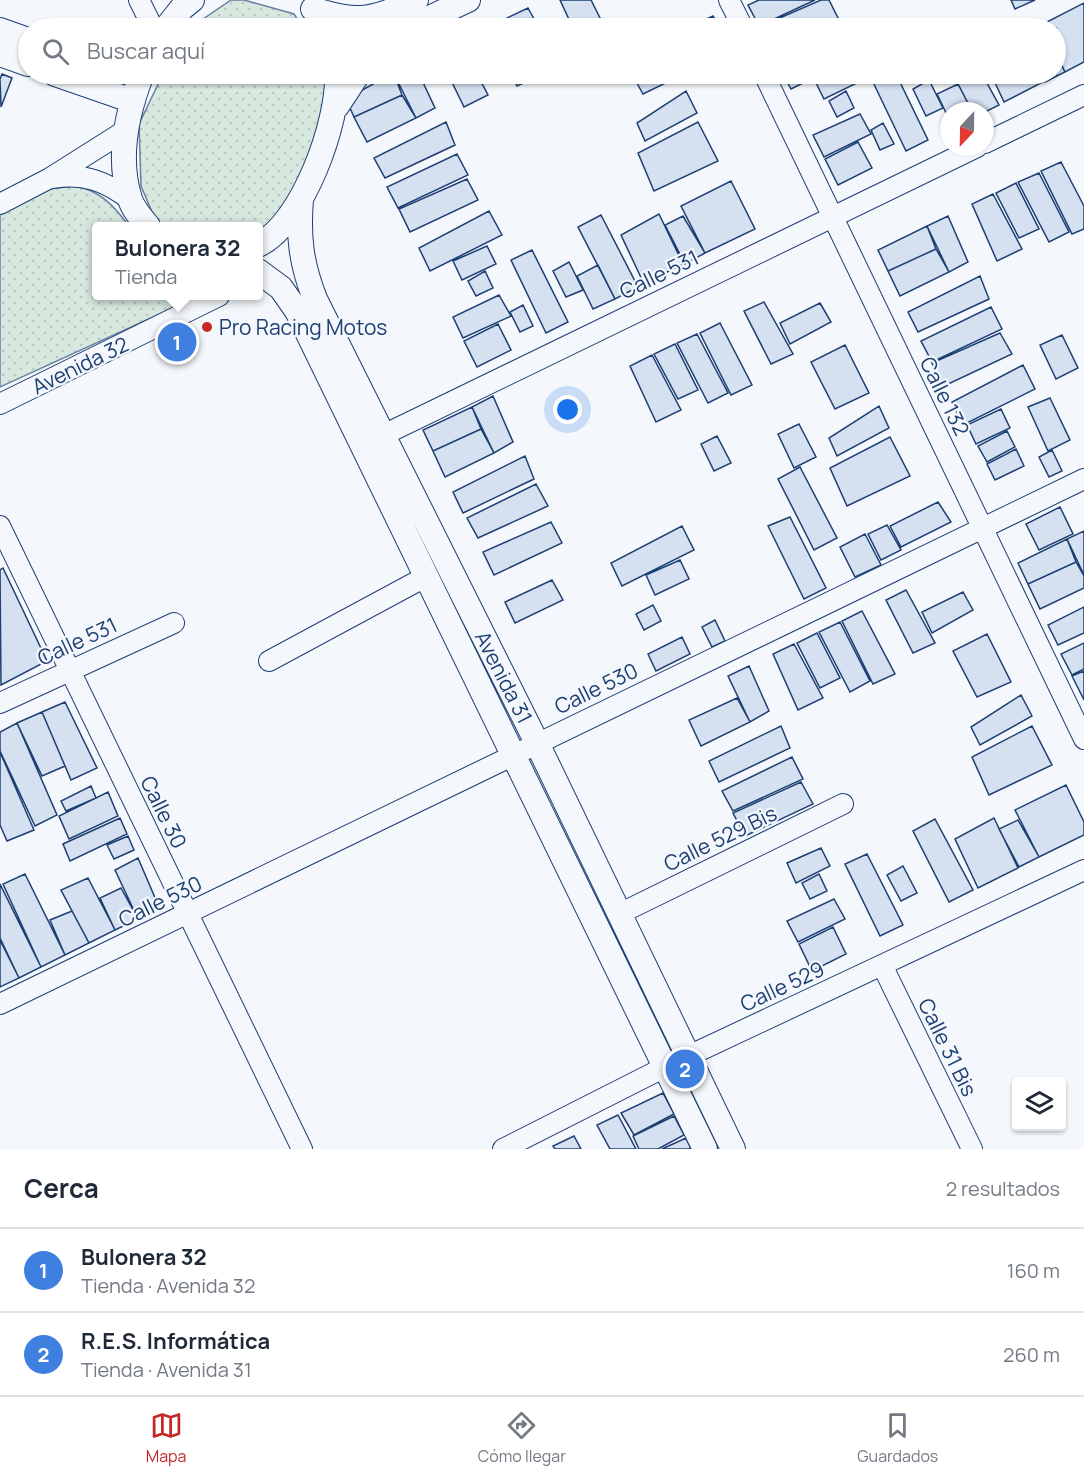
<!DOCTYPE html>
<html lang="es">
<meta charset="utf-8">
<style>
body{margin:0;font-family:Manrope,sans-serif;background:#f6f6f7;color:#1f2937}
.controls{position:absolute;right:18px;bottom:18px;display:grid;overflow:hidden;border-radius:6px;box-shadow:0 2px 4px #0004}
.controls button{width:54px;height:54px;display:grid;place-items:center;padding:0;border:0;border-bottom:2px solid #e0e1e3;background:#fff;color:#1f2937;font:30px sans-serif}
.compass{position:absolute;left:940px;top:102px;width:54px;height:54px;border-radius:50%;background:#fff;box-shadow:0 2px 4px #0004;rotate:202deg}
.you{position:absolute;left:568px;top:410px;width:21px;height:21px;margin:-15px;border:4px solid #fff;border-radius:50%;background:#1a73e8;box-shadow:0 0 0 9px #1a73e833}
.badge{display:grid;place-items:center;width:39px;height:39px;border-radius:50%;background:#c62828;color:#fff;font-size:20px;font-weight:700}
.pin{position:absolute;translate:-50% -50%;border:3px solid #fff;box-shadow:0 2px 6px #0006}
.popup{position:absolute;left:92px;top:222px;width:171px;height:78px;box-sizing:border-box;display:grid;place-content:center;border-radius:6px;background:#fff;filter:drop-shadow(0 2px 4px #0005);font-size:20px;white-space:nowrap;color:#747a83}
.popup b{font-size:22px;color:#1f2937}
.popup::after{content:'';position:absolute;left:50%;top:100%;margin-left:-12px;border:12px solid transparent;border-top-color:#fff}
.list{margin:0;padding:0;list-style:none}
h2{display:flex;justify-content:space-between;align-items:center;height:78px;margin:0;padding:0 24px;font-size:26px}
h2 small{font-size:20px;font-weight:400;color:#747a83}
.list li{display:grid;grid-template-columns:39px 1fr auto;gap:18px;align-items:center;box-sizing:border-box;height:84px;padding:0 24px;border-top:2px solid #e0e1e3}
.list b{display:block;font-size:22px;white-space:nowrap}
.list p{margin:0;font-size:20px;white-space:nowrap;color:#747a83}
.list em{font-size:20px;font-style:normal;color:#747a83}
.icon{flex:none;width:33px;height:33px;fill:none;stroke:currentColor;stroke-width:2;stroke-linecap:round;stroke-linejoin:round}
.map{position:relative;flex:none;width:1084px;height:1149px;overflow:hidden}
.search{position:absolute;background:#fff;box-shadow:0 2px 4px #0004;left:18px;right:18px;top:18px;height:66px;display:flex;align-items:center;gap:15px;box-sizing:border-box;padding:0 21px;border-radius:33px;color:#747a83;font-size:22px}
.sheet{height:246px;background:#fff}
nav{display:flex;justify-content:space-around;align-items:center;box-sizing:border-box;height:84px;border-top:2px solid #e0e1e3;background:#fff;font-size:16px;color:#747a83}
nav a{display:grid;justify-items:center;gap:3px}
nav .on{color:#c62828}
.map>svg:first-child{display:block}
.grass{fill:url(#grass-dots);stroke:#687fa3;stroke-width:1.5}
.building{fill:#d5e0f0;stroke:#1d3f73;stroke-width:1.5}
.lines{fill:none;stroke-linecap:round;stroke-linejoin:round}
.minor-casing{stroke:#1d3f73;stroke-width:22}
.major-casing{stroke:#1d3f73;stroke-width:26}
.minor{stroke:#f4f7fb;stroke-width:20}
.major{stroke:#f4f7fb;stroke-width:24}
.poi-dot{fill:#c62828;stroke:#f4f7fb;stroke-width:2}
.labels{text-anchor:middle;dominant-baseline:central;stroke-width:4.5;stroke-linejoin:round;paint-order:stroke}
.street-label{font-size:21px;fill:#1d3f73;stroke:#f4f7fb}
.poi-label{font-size:21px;fill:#1d3f73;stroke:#f4f7fb;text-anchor:start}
</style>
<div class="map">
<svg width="1084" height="1149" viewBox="0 0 1084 1149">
<defs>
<pattern id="grass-dots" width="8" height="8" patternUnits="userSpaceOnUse" patternTransform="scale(1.5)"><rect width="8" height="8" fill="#d7e8df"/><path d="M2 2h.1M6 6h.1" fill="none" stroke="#b8c8c3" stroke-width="1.8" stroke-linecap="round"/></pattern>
</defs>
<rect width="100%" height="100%" fill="#f4f7fb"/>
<path class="grass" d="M231 0H244L294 14 303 28H190Z
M163 74H322L329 96 308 172 275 218 258 233V226H158L141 186 139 124Z
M75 186C101 191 114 206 129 226H96V296H199L0 387V210L50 189Z"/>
<path class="building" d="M560 0H591L605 28H573Z
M759 0H815L759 26 748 5Z
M821 0H829L838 18 817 28 759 27Z
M1011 0H1035L1015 9Z
M1084 3V62L1065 72 1056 53V28H1043L1041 25Z
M528 8 539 28H513L507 18Z
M713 16 720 28H687Z
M505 19 510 28H488L487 27Z
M1056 55 1065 72 1045 82 1041 74H1056Z
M2 74 12 78 1 107 0 79Z
M391 74H394L402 95 354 117 346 99Z
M394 74H419L435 108 416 118Z
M448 74H477L488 95 464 107Z
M511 74H533L535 78 517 86Z
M535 74H552L538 80Z
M632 74H674L676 78 643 94Z
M783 74H821L791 89Z
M828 74H853L857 83 824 99 814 79Z
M881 74H896L928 140 906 151 871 78Z
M953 74H982L999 105 985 112 972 111Z
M991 74H1039L1043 82 1004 102Z
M929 80 943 108 926 116 913 89Z
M958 84 972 111H949V119L937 94Z
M686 91 697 113 645 141 637 123Z
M846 91 854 108 837 117 829 101Z
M402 95 416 118 367 142 354 117Z
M860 114 871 134 824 157 813 135Z
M446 122 455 145 385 178 374 158Z
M698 122 718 161 654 191 638 153Z
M883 123 894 144 880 150 871 130Z
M858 142 872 168 838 185 825 159Z
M457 154 468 175 398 208 387 187Z
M1061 162 1084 206V229L1072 234 1041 171Z
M1039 173 1069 232 1049 242 1018 182Z
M467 179 478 200 410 232 399 209Z
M731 181 755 229 705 253 681 206Z
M1016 183 1039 229 1019 238 996 193Z
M993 194 1022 249 997 261 972 204Z
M489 211 502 235 430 271 419 248Z
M659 214 683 264 644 284 621 235Z
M601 215 638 287 615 299 578 227Z
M683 216 705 253 685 264 665 225Z
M948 216 968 262 949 272 927 226Z
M927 226 936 249 888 271 878 250Z
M487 246 496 264 462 280 453 261Z
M936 249 949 272 900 296 888 271Z
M532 250 568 322 546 333 511 260Z
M569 262 583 290 566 297 553 271Z
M598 265 615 299 593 309 577 276Z
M485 271 493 288 476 296 468 281Z
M980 276 989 299 918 332 908 312Z
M499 295 511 316 463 338 453 317Z
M764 302 793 354 771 364 744 311Z
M820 303 831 322 790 344 780 323Z
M523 305 533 326 520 332 510 312Z
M991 307 1002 329 932 362 921 341Z
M720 323 752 385 731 395 700 333Z
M498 324 511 350 477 367 464 341Z
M1000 333 1012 354 944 386 932 363Z
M697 334 728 393 708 403 677 343Z
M1062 335 1078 368 1056 379 1040 345Z
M675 344 698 390 678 399 654 354Z
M845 345 869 393 835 409 811 362Z
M652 355 681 410 656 422 630 366Z
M1023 365 1035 389 963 425 952 402Z
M493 396 513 442 494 453 472 407Z
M1050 398 1070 440 1048 451 1028 407Z
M879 406 889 428 837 456 829 438Z
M472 407 481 429 433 451 423 430Z
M1001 409 1010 428 976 444 967 425Z
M799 424 816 457 794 468 778 434Z
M481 429 494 453 445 477 433 451Z
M1007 431 1015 447 987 462 978 446Z
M717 436 731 463 714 471 701 444Z
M890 437 910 476 847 506 830 468Z
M1016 449 1024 466 995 480 987 464Z
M1052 450 1062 471 1049 477 1039 457Z
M525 456 534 479 463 513 453 492Z
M800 467 837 538 814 550 778 479Z
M536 484 548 506 478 538 467 518Z
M938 502 951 522 901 547 890 526Z
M1060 507 1073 534 1039 550 1026 524Z
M790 517 826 588 804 599 768 526Z
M551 522 562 543 494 575 483 552Z
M887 525 901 550 881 560 868 534Z
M682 526 694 550 622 586 611 563Z
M1084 531V575L1067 539Z
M865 534 881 565 855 577 840 547Z
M1067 539 1076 562 1028 584 1018 563Z
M680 560 689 579 655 595 646 575Z
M1076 562 1084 576V588L1040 609 1028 584Z
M3 568 47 661 1 685 0 570Z
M552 580 563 600 515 623 505 602Z
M906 590 935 643 913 653 886 600Z
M963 592 973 610 932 633 922 612Z
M653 605 661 621 644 630 636 614Z
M1084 607V633L1058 645 1048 625Z
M862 611 895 674 873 684 842 621Z
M715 620 725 641 712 647 702 627Z
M840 622 870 681 850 692 819 632Z
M817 633 840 678 820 688 797 643Z
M987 634 1011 682 977 697 953 651Z
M682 637 690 654 656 671 648 654Z
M1084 643V669L1072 675 1061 654Z
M794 644 823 698 798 710 773 654Z
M749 666 769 711 750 722 728 676Z
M1084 671V700L1072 676Z
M1021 695 1032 716 980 745 971 727Z
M737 698 750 722 701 746 689 720Z
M65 702 97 768 71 780 42 712Z
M42 712 65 766 42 776 17 723Z
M17 723 57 815 35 826 0 751V732Z
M781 726 790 748 719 782 709 761Z
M1032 726 1052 765 989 795 972 757Z
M0 752 34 830 7 841 0 825Z
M792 757 803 779 733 811 722 791Z
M801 782 813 804 745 836 733 813Z
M1066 785 1084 822V835L1039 857 1015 810Z
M91 786 96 798 66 811 61 801Z
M108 792 118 816 69 839 59 816Z
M120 818 127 834 70 861 63 844Z
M994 818 1018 868 978 888 955 839Z
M935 819 973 890 949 902 913 831Z
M1018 820 1039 857 1019 867 999 829Z
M128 836 134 850 114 859 107 845Z
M821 848 830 866 796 883 787 863Z
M867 854 903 925 880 936 845 864Z
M138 858 159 907 138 919 115 870Z
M903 866 917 893 901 901 887 875Z
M25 874 65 955 41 967 3 884Z
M819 874 827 891 810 899 802 883Z
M88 878 115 930 89 943 61 890Z
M0 884 41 967 19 978 0 938Z
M121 888 138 919 115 930 100 898Z
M834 899 845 919 798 942 787 921Z
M72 911 89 943 65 955 50 920Z
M833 927 846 954 812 971 799 944Z
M0 940 19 978 0 987Z
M663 1093 674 1114 634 1135 621 1113Z
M618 1115 636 1149H610L597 1125Z
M674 1116 684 1135 658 1149H639L633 1136Z
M574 1136 581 1149H555L553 1146Z
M686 1138 691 1149H662Z"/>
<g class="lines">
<defs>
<path id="minor" d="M139 0 153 28
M729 0 743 28
M764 74 1084 739
M985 143 1084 95
M53 178C84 173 106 181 130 200
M0 204 50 178 126 130
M0 404 219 296
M371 441 977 147
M0 526 302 1149
M269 661 427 576
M0 703 174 623
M619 914 843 804
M882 965 972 1149
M0 1004C363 832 722 652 1084 479
M503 1149 665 1067 1084 870"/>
<path id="major" d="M313 9C357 24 374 20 416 0
M166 28 182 8 192 0
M408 28 468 0
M0 30 28 40
M0 54 28 64
M55 74 133 101
M142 74C127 112 117 158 130 199 133 209 141 218 148 226
M337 106 358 74
M301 199C298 237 301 263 315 299L537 743 733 1149
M258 245C303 224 339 121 337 74
M258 271 281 288 297 311 705 1149"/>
</defs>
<use href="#minor" class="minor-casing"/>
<use href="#major" class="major-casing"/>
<use href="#minor" class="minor"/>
<use href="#major" class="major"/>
</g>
<circle class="poi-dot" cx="207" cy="327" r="6"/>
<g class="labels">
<g class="street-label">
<text transform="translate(659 274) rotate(-26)">Calle 531</text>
<text transform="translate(80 365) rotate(-26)">Avenida 32</text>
<text transform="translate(945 396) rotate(64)">Calle 132</text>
<text transform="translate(77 641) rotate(-25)">Calle 531</text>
<text transform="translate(504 677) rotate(63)">Avenida 31</text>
<text transform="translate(596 688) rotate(-26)">Calle 530</text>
<text transform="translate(164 812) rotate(64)">Calle 30</text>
<text transform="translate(720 838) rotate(-26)">Calle 529 Bis</text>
<text transform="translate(160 901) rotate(-26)">Calle 530</text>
<text transform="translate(782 986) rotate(-25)">Calle 529</text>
<text transform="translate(948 1047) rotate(64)">Calle 31 Bis</text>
</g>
<g class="poi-label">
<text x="219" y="327">Pro Racing Motos</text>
</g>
</g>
</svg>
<div class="controls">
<button><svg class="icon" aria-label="layers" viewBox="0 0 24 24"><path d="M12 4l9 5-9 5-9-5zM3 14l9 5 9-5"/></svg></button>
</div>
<svg class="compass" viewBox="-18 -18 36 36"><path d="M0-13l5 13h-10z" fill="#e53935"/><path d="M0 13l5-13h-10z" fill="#747a83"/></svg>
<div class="you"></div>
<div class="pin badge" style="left:177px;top:342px;background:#3f7fe0">1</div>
<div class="popup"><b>Bulonera 32</b>Tienda</div>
<div class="pin badge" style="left:685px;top:1069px;background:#3f7fe0">2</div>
<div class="search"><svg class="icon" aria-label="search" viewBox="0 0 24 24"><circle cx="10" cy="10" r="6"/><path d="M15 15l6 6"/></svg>Buscar aquí</div>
</div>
<section class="sheet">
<h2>Cerca<small>2 resultados</small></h2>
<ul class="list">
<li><span class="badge" style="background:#3f7fe0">1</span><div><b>Bulonera 32</b><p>Tienda · Avenida 32</p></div><em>160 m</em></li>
<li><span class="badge" style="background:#3f7fe0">2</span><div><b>R.E.S. Informática</b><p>Tienda · Avenida 31</p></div><em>260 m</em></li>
</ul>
</section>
<nav>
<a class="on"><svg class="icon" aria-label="map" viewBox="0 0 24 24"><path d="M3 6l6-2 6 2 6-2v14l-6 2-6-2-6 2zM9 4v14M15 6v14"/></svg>Mapa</a>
<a><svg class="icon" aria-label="directions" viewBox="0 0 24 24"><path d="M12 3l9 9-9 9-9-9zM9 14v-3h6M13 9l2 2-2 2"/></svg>Cómo llegar</a>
<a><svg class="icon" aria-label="saved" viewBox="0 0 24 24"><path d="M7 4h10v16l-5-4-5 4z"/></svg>Guardados</a>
</nav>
